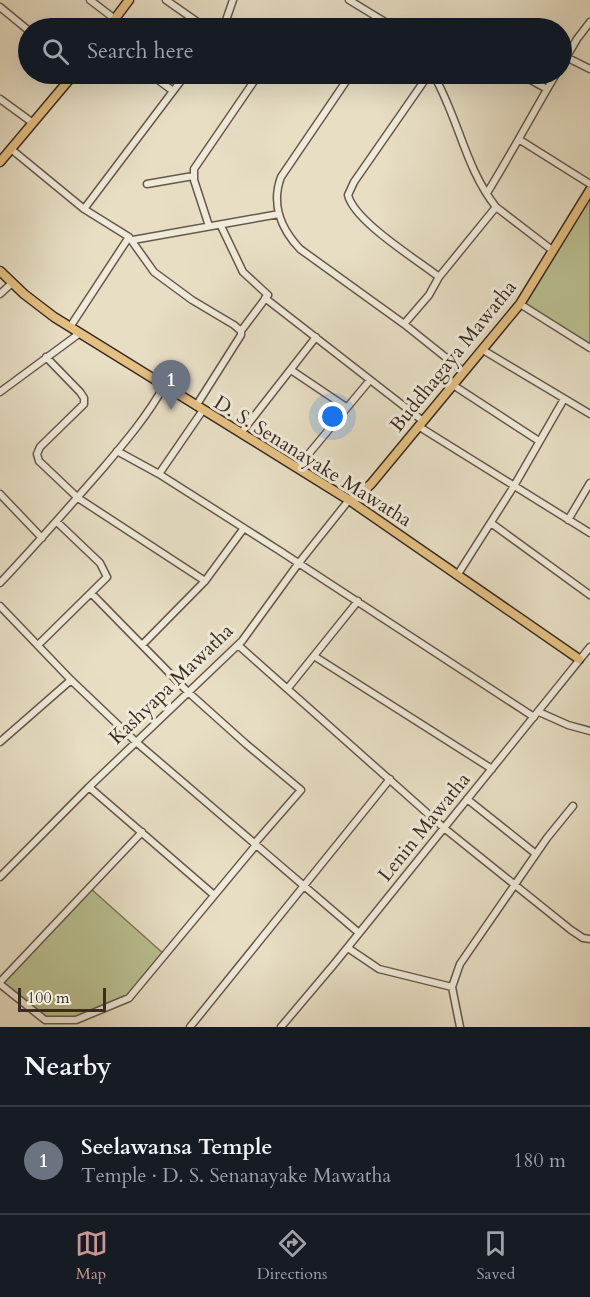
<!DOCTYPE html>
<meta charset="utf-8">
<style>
body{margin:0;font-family:Cardo,serif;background:#242831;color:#f1f3f6}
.scale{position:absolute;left:18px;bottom:15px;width:88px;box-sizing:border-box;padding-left:6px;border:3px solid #3b2c23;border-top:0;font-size:16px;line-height:21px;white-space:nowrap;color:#3b2c23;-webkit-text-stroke:4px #efead9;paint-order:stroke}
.you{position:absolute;left:333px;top:417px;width:21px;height:21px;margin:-15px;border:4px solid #fff;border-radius:50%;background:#1a73e8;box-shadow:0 0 0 9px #1a73e833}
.badge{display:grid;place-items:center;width:39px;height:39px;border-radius:50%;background:#c59692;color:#fff;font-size:20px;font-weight:700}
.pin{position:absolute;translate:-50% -50px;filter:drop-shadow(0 2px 3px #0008)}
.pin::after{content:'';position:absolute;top:32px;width:21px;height:18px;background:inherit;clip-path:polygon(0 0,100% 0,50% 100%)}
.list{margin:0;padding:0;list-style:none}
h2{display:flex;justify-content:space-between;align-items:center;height:78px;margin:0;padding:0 24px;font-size:26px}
h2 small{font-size:20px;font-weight:400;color:#9ea1a6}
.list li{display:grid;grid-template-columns:39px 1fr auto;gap:18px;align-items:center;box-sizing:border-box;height:108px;padding:0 24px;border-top:2px solid #363941}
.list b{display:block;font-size:22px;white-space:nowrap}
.list p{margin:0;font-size:20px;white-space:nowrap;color:#9ea1a6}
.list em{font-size:20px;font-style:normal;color:#9ea1a6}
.icon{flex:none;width:33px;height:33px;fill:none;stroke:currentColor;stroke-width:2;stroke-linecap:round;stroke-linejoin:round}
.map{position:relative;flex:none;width:590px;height:1027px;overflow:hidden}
.search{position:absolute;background:#171b24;box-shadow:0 6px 24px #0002;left:18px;right:18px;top:18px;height:66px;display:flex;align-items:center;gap:15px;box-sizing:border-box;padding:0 21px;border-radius:33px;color:#9ea1a6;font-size:22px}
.sheet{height:186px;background:#171b24}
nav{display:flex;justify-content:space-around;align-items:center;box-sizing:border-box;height:84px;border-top:2px solid #363941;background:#171b24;font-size:16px;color:#9ea1a6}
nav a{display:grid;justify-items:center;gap:3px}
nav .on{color:#c59692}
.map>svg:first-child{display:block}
.green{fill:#bac091;stroke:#7a765a;stroke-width:1.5}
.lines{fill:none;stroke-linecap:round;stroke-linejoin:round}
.minor-casing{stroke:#66584b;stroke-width:9}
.major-casing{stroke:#3b2c23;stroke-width:11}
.minor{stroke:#efead9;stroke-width:6}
.major{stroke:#e4bf82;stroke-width:8}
.labels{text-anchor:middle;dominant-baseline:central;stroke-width:6;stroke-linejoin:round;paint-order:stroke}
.street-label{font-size:20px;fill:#3b2c23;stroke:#efead9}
</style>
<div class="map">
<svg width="590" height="1027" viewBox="0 0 590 1027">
<rect width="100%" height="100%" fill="#e7dec4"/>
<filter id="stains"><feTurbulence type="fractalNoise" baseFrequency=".00333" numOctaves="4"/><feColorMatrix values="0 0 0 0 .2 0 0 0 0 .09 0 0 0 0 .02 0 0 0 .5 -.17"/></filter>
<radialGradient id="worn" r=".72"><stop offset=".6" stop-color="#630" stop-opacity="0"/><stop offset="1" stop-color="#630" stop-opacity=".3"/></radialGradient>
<path class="green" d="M590 190V348L520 304Z
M90 888 165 955 129 998 76 1020H45L0 984Z"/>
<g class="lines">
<defs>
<path id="minor" d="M90 0 115 19
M166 0 206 28
M349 0 395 28
M0 7 28 30
M225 23 237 28
M220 28 225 23 233 0
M566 57 590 69
M562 65 577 39 590 22
M150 74 173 91
M329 74 345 82
M351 74 281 177C271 204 281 229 300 249L404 324 464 372
M429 74 354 182 348 195C354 221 416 259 439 277
M433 74C458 116 465 168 496 207L552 250
M520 74 547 89
M0 99 33 123
M520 140 590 184
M11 149 84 209 129 237 154 272 192 300 234 325 241 331V335L196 406
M147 184 193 176
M487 193C511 154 533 113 556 74
M84 209 186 74
M209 226 194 180V169L259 74
M221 226 243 272 268 295 241 331
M133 240 279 214
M0 294 12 283
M265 298 423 421
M520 304 590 348
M404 324 429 295 439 277 496 207
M70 327 129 237
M483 350 590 414
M46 357 80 392 84 398V404L40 447 37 454 39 461 78 498 205 581
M291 370 346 407
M453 385 539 441
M0 392 80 333
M418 426 590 533
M241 433 316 337
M117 451 159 474 280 551 534 717
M297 468 370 380
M159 474 203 410
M0 494 42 538
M568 520 590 483
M491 523 590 595
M458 574 514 486 564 399
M0 583C36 545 70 506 104 467 126 441 148 415 164 386
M91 593 188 692 246 744 301 790 254 844
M0 606 71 680 136 742 359 933
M38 645 107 577 100 563 57 522
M142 645 205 581 244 528
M238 645 444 828 571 930 583 938 590 939
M314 656 492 769
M288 688 358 601
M539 712 568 725 590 731
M0 742 71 680
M89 787 214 895
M467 799 536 854
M0 877 89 787 242 641 298 564 349 500
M348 948 379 969 452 987
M0 982 142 832
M0 984 45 1020H76L129 998 256 845
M190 1027 390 779
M281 1027 335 963 590 647
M460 1027 452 987 460 964 547 838 573 806"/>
<path id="major" d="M108 28 129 0
M0 162 74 74
M0 271 24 294 54 317 349 500 579 659
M349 500 356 498 371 484 520 304 590 190"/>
</defs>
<use href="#minor" class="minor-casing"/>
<use href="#major" class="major-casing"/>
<use href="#minor" class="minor"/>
<use href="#major" class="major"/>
</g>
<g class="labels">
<g class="street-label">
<text transform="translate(453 356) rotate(-51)">Buddhagaya Mawatha</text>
<text transform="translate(313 461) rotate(32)">D. S. Senanayake Mawatha</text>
<text transform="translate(171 684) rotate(-44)">Kashyapa Mawatha</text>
<text transform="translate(424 827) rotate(-51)">Lenin Mawatha</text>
</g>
</g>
<rect width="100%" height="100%" filter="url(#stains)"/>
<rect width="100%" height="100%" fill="url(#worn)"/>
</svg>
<div class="scale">100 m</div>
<div class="you"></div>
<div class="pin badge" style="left:171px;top:410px;background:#6b7280">1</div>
<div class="search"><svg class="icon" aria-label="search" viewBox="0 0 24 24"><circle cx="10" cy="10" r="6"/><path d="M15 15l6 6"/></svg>Search here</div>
</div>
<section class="sheet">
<h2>Nearby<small></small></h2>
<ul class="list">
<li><span class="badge" style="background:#6b7280">1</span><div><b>Seelawansa Temple</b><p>Temple · D. S. Senanayake Mawatha</p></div><em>180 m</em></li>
</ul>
</section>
<nav>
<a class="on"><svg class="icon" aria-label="map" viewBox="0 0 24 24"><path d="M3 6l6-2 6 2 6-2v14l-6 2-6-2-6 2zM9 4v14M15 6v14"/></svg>Map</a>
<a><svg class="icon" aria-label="directions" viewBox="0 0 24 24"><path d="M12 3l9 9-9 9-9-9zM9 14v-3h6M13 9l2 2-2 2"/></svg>Directions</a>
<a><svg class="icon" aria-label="saved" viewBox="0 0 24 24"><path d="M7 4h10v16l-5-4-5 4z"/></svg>Saved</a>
</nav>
